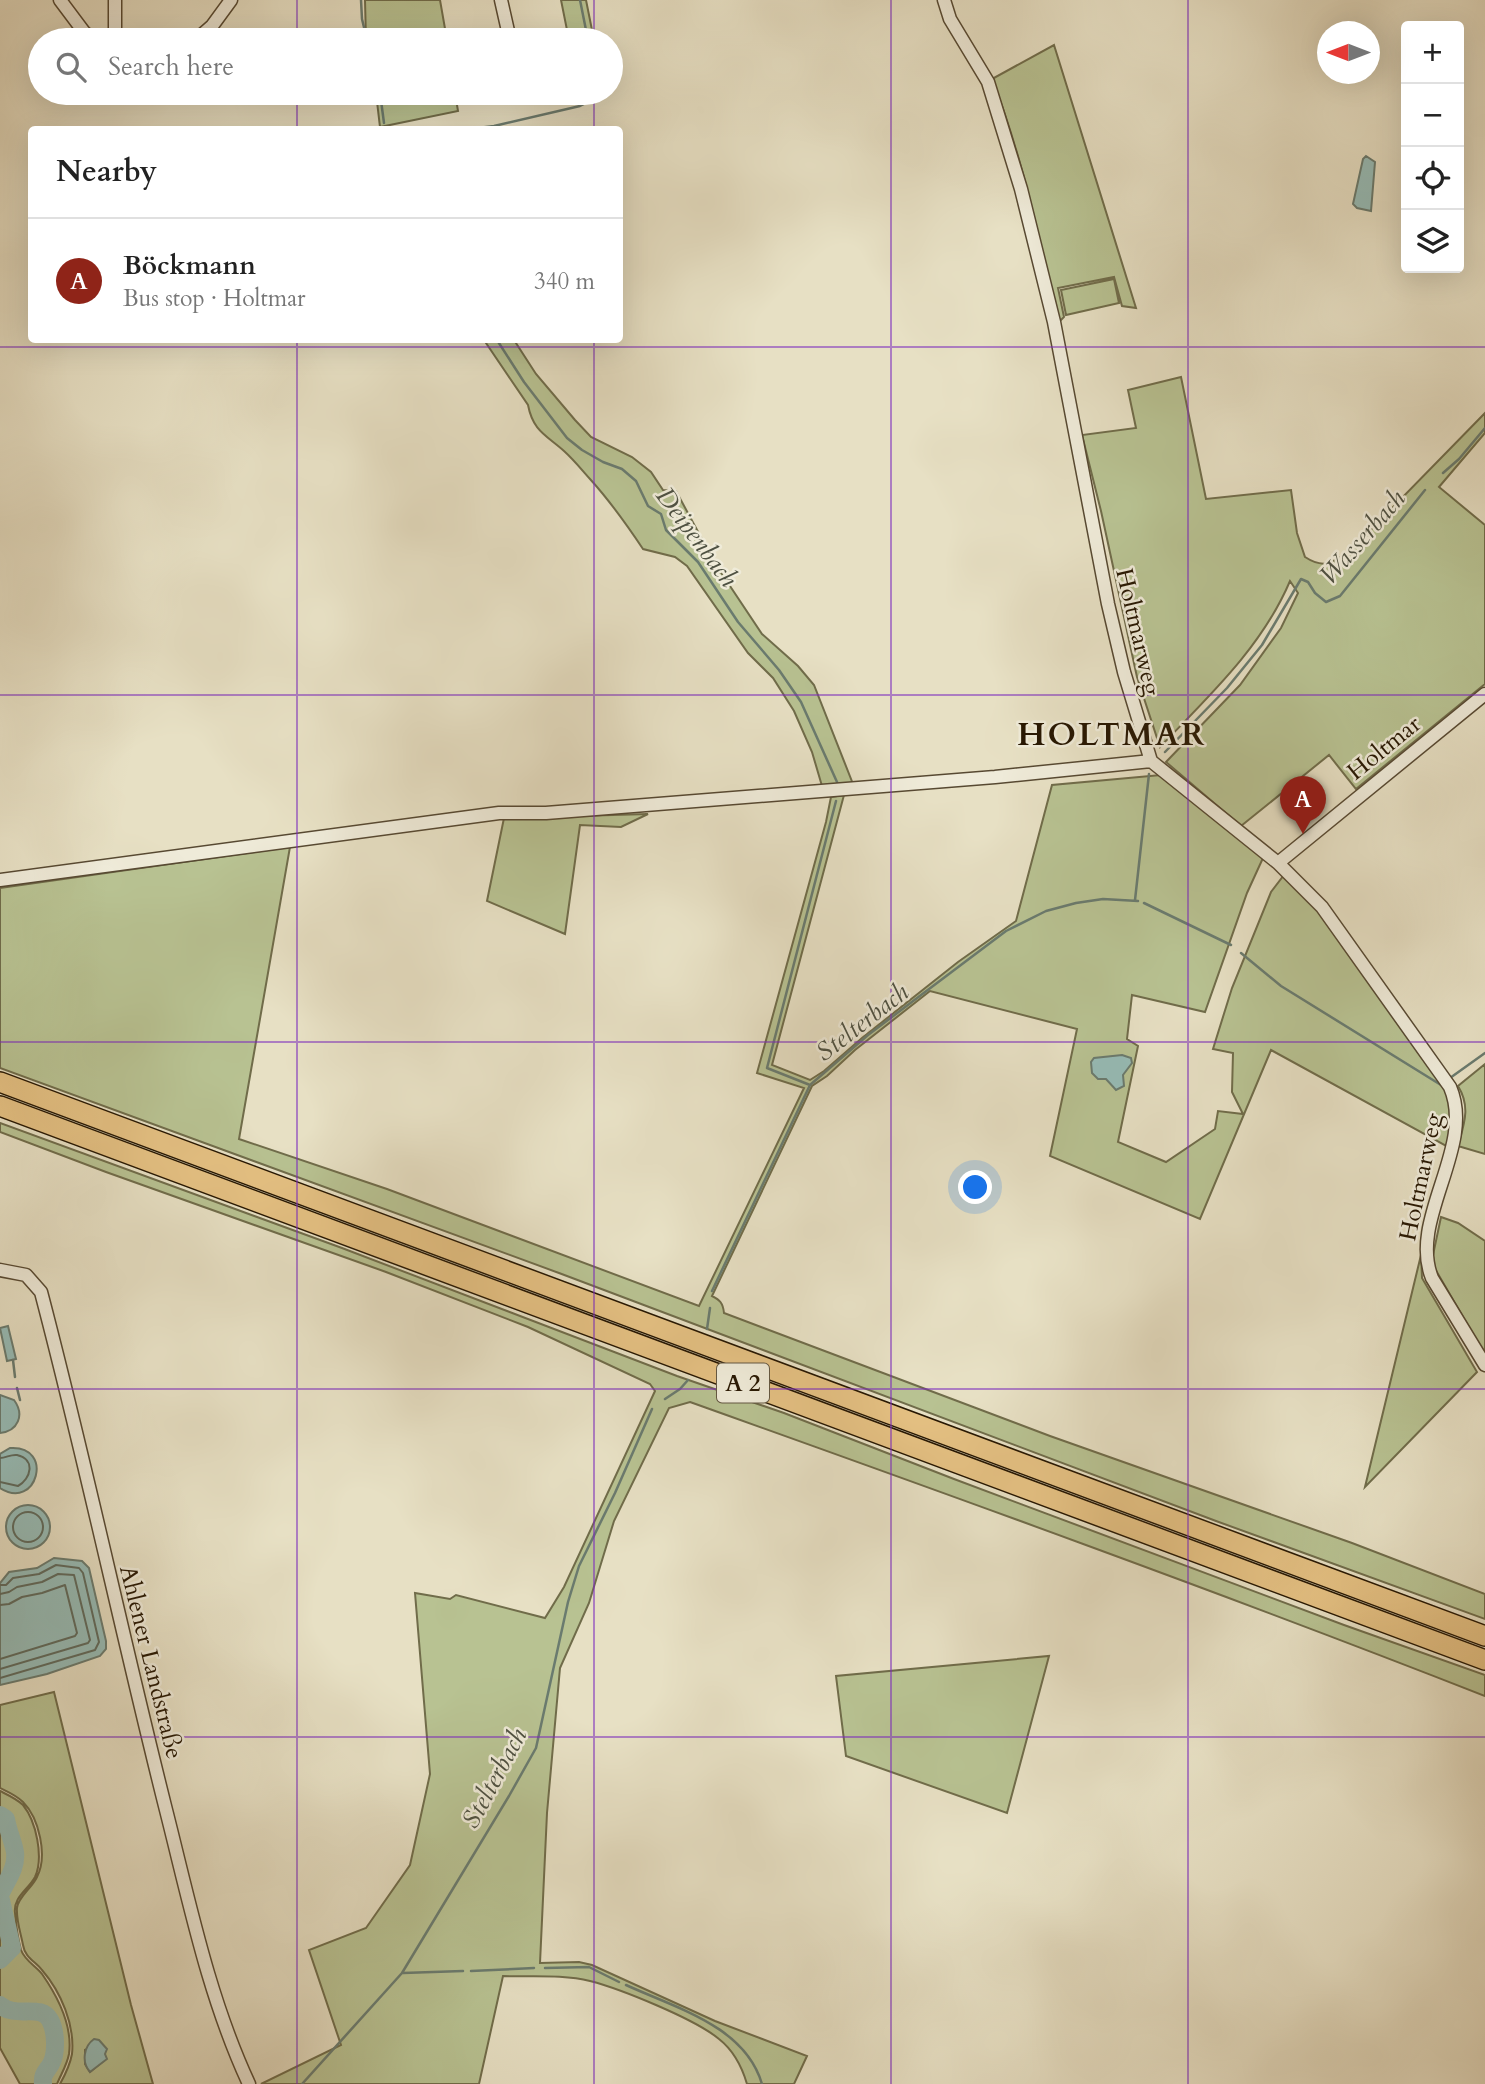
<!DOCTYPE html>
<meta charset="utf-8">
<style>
body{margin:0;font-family:Cardo,serif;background:#f6f6f6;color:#222}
.controls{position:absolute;right:21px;top:21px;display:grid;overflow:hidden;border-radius:7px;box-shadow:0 7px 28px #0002}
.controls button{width:63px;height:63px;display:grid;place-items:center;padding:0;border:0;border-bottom:2px solid #e0e0e0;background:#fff;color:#222;font:35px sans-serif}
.compass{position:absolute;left:1317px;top:21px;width:63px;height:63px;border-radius:50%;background:#fff;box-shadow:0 7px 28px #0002;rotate:270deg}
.you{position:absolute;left:976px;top:1188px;width:24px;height:24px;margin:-18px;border:5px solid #fff;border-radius:50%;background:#1a73e8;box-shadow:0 0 0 10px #1a73e833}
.badge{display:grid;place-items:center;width:46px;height:46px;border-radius:50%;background:#8f2418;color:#fff;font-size:23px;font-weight:700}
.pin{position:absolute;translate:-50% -58px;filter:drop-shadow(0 2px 4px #0008)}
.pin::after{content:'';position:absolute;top:37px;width:24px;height:21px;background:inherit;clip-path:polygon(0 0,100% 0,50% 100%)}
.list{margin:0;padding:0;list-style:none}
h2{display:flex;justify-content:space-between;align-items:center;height:91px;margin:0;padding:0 28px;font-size:30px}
h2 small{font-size:23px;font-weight:400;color:#767676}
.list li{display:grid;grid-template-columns:46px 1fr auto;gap:21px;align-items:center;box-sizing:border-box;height:126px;padding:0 28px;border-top:2px solid #e0e0e0}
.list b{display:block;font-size:26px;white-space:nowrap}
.list p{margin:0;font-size:23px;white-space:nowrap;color:#767676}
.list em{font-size:23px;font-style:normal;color:#767676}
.icon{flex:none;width:38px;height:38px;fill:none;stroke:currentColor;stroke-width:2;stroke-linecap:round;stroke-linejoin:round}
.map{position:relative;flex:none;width:1485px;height:2084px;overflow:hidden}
.search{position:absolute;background:#fff;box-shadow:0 7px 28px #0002;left:28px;top:28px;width:595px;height:77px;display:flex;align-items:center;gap:18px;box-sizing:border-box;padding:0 24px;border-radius:38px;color:#767676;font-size:26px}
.panel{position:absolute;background:#fff;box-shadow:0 7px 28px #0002;left:28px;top:126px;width:595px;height:217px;border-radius:7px}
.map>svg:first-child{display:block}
.green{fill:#b8c292;stroke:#706c4a;stroke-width:2;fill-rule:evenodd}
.water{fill:#97bdb8;stroke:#6a7b6f;stroke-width:2}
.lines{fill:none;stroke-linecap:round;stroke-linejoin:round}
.shore{stroke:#5f6a5d;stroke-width:2}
.stream{stroke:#6a7b6f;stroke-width:2.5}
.river{stroke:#97bdb8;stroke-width:18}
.minor-casing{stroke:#574932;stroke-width:15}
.highway-casing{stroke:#271702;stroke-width:22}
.minor{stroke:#efebd9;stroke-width:12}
.highway{stroke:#e4c082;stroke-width:19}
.grid{fill:none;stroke:#7b2cbf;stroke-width:2;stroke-opacity:0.55}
.labels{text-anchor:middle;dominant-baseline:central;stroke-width:5;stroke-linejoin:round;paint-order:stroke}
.shield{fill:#efebd9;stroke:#635742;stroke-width:2}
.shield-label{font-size:23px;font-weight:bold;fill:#271702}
.street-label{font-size:24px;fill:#271702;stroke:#efebd9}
.water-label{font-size:26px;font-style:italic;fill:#4e5142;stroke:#efebd9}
.district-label{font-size:32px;font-weight:bold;letter-spacing:2px;fill:#271702;stroke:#efebd9}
</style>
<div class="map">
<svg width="1485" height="2084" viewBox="0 0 1485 2084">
<rect width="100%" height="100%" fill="#e7e0c4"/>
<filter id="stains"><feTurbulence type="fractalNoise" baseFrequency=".00286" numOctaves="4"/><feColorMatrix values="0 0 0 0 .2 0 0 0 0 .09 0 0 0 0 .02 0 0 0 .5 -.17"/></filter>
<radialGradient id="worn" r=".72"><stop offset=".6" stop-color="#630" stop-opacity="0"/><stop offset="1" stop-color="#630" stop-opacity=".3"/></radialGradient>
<path class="green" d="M365 0H440L447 40H366Z
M561 0H586L594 40H569Z
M1054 45 1136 308 1122 306 1114 277 1058 288 1064 317 1059 322C1039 241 1023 157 992 79Z
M376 93H455L458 111 380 127Z
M1114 279 1119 303 1066 315 1061 290Z
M484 340H514L536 374 575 420 591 437 632 457 651 472 663 490 676 491 716 565 762 634 798 666 814 685 853 784 822 786 812 752 794 711 773 678 748 653 687 566 675 557 643 549C627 525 610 501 590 479 582 470 573 459 564 451 546 435 533 431 528 405Z
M1181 377 1206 499 1291 490 1297 533 1305 557C1325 570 1333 562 1351 550L1485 413V433L1439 487 1485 525V684L1356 789 1329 755 1241 826 1166 762 1240 685 1281 628 1298 593 1290 581C1262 647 1209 696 1160 747L1137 677 1101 511 1082 435 1136 428 1128 390Z
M1161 775 1263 858 1247 893 1205 1012 1132 995 1127 1039 1138 1046 1118 1142 1166 1162 1215 1129 1218 1111 1243 1114 1232 1092 1233 1053 1213 1049 1232 988 1271 892 1284 875 1317 907 1409 1033 1453 1103 1448 1147 1271 1050 1200 1219 1050 1156 1077 1029 930 991 855 1050 827 1076 812 1086 712 1296C720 1300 723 1303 724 1313L1050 1436 1352 1543 1485 1594V1619L1216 1521 559 1273 0 1068V888L290 847 239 1139 387 1189 699 1306 804 1088 757 1073 826 822 831 797 844 795 772 1065 810 1080 824 1071 862 1038 958 962 1016 921 1052 785Z
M648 814 621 827 580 825 565 934 487 901 504 818Z
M1485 1064V1154L1458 1146C1464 1124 1471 1107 1458 1086Z
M0 1123 342 1248 677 1376 784 1413 954 1479 1344 1625 1485 1675V1696C1222 1593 956 1497 690 1402L669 1408 614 1521 589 1603 560 1668 547 1813 540 1963 579 1962 592 1965 715 2021 807 2056 794 2084H747C742 2067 733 2050 719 2039 695 2019 621 1989 590 1981 563 1974 531 1977 503 1976L479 2084H261L341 2045 309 1950 366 1928 410 1865 430 1774 415 1593 450 1599 456 1595 545 1618 564 1587 655 1391 650 1384 528 1327 386 1272 106 1172 0 1132Z
M1441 1217 1458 1223 1485 1241V1355L1434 1267 1433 1255Z
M1421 1255 1422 1278 1477 1372 1365 1487Z
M1049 1656 1007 1813 846 1756 836 1676Z
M54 1692 131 2005 153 2084H60C65 2075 70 2065 72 2054 75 2025 61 1992 42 1970 35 1961 25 1958 23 1945 21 1934 16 1920 17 1908 18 1897 32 1888 37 1877 48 1856 39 1818 23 1802 16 1795 8 1792 0 1788V1705ZM101 2043 106 2059 90 2072 85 2064V2050Z
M0 1791C8 1795 17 1799 23 1805 36 1821 44 1857 35 1877 28 1890 13 1897 15 1913 16 1924 18 1939 21 1950 25 1961 36 1966 42 1974 58 1997 73 2025 69 2054 67 2065 61 2074 57 2084H20L0 2048Z"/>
<path class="water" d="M1366 156 1375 162 1371 211 1357 208 1353 204 1363 159Z
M1122 1055 1131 1058 1132 1063 1123 1075 1124 1086 1116 1090 1106 1079H1098L1092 1073 1091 1062 1094 1058Z
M8 1326 16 1359 7 1361 0 1328Z
M0 1395 14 1400C25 1415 18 1431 0 1433Z
M10 1448C55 1445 37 1512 0 1488V1454Z
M6 1527a22 22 0 1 1 44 0a22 22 0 1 1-44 0Z
M54 1558 82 1561 89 1568 106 1641V1649L100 1656 47 1674 0 1685V1583L9 1572 37 1568Z
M94 2039 99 2040 107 2049 105 2054 107 2059 90 2072C81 2062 84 2046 94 2039Z"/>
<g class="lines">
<path class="shore" d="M0 1458C6 1458 11 1454 17 1455 36 1459 31 1479 18 1486L0 1482
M13 1527a15 15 0 1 1 30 0a15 15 0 1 1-30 0Z
M0 1585H6L13 1578 39 1574 56 1565 79 1568 83 1573 99 1642 95 1650 0 1678
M0 1594 9 1592 17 1587 42 1582 58 1574 74 1575 90 1640 88 1643 0 1669
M0 1605 9 1604 22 1597 42 1593 65 1585 77 1633 75 1636 0 1659"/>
<path class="stream" d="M361 0 362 19 367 40
M580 0 588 40
M380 93 384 123
M462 130 494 126 580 106 592 100
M497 340 524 382 567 438 582 450 603 462 622 469 636 481 648 506 661 514 666 530 698 562 738 622 779 670 801 702 837 782
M1443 473 1459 459 1485 428
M1165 752 1227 688 1262 645 1301 579 1308 582 1315 593 1326 602 1340 596 1425 490
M1135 900 1149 774
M1144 903 1231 945
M1241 953 1281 986 1441 1085
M1450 1078 1485 1053
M810 1085 767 1068 836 801
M712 1291 810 1085 868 1035 1006 931 1046 911 1076 903 1103 899 1138 901
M707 1329 710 1308
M13 1360 15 1377
M17 1388 20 1400
M665 1399 680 1389 688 1380
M545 1968 589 1967 619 1982
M471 1971 534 1968
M403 1973 463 1971
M626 1985C676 2008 745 2026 762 2084
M302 2084 402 1973 509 1796 536 1748 568 1602 579 1566 615 1493 652 1409"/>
<path class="river" d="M0 1815 6 1819C8 1831 13 1841 15 1852 17 1869 6 1881 0 1895
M0 1896 12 1948 0 1960
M0 2005C16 2019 41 2003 50 2020 56 2031 57 2053 51 2064 46 2072 42 2074 43 2084"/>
<defs>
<path id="minor" d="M60 0 84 32 94 40
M501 0 510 40
M944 0 950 19 988 82 1021 189 1054 322 1108 604 1124 672 1151 761 1278 863 1322 907 1450 1087C1476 1147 1408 1219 1432 1278L1485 1365
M112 40 115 30V0
M196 40 212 26 231 0
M1278 863 1485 694
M0 880 499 813H546L995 777 1151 761
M0 1270 26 1275 41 1292C86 1463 122 1635 165 1806 189 1900 208 1996 249 2084"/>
<path id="highway" d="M0 1082 1485 1636
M0 1106 1485 1660"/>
</defs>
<use href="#minor" class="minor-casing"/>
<use href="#highway" class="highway-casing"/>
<use href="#minor" class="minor"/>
<use href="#highway" class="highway"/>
</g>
<path class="grid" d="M297 0V40M594 0V40M891 0V2084M1188 0V2084M297 93V130M594 93V130M297 340V2084M594 340V2084M0 347H1485M0 695H1485M0 1042H1485M0 1389H1485M0 1737H1485"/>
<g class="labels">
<rect class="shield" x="717" y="1363.5" width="52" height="39" rx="5"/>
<g class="shield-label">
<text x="743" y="1383">A 2</text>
</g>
<g class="street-label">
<text transform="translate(1138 632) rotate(77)">Holtmarweg</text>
<text transform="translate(1384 748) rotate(-39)">Holtmar</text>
<text transform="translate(1421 1177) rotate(-78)">Holtmarweg</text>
<text transform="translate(151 1662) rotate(76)">Ahlener Landstraße</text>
</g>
<g class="water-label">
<text transform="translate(697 537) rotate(53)">Deipenbach</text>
<text transform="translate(1362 537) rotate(-49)">Wasserbach</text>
<text transform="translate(862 1022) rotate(-38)">Stelterbach</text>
<text transform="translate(494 1778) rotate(-62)">Stelterbach</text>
</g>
<g class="district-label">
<text x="1112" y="735">HOLTMAR</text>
</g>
</g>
<rect width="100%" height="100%" filter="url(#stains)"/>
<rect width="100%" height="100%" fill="url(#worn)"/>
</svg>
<div class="controls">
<button>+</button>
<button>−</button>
<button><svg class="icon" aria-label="locate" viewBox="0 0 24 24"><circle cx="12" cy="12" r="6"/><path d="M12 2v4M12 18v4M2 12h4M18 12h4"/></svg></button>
<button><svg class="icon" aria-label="layers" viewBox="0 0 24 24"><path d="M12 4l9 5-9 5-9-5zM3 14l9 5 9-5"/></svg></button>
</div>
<svg class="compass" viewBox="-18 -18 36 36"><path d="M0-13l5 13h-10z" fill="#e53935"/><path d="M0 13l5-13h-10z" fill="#767676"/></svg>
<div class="you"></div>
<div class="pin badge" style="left:1303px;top:834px">A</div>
<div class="search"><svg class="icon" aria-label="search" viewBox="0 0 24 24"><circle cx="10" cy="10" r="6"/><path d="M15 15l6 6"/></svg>Search here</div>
<section class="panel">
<h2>Nearby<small></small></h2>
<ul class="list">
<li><span class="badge">A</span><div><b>Böckmann</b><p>Bus stop · Holtmar</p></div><em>340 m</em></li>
</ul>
</section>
</div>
